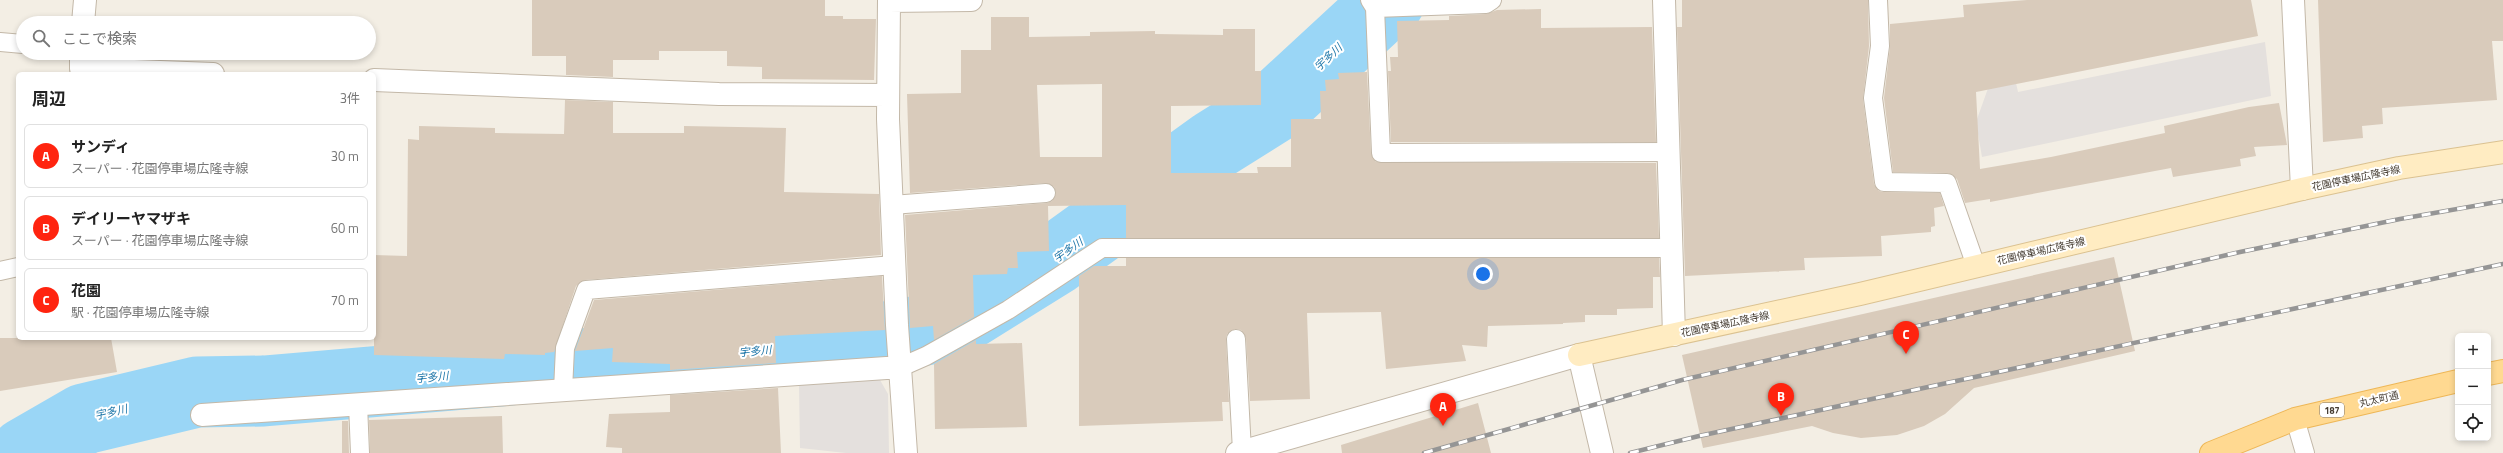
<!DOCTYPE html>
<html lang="ja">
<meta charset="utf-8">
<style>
body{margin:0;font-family:"Titillium Web","Noto Sans JP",sans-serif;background:#f6f6f6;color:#222}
.controls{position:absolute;right:12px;bottom:12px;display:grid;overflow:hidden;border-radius:6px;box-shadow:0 2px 6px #0003}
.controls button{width:36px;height:36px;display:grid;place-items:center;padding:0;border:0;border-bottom:1px solid #e0e0e0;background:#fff;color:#222;font:20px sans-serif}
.you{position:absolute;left:1483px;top:274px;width:14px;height:14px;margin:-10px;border:3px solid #fff;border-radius:50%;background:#1a73e8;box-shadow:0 0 0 6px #1a73e833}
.badge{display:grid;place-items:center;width:26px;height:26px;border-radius:50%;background:#ff240f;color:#fff;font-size:13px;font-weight:700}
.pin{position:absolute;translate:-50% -33px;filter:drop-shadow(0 1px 2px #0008)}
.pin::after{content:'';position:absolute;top:21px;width:14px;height:12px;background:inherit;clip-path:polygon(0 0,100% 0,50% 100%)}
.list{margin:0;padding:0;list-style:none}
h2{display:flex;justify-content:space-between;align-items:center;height:52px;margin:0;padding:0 16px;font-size:17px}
h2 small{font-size:13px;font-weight:400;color:#767676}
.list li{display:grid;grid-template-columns:26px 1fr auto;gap:12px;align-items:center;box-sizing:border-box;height:64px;margin:0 8px 8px;padding:0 8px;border:1px solid #e0e0e0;border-radius:6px}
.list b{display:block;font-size:15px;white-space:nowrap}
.list p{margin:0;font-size:13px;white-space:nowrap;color:#767676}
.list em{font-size:13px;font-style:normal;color:#767676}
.icon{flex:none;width:22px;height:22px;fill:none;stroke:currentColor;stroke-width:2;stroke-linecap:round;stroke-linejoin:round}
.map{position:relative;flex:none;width:2503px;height:453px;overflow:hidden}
.search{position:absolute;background:#fff;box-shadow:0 2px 6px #0003;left:16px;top:16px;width:360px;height:44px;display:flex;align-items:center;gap:10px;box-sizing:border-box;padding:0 14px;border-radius:22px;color:#767676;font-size:15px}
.panel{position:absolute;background:#fff;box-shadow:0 2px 6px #0003;left:16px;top:72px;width:360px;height:268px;border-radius:6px}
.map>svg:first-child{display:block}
.parking{fill:#e4e0dd}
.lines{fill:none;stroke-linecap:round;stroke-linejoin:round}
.river{stroke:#9ad6f6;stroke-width:71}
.building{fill:#d9cbbb;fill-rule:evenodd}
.service-casing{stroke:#c3b8a8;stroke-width:20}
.minor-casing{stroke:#c3b8a8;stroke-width:24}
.tertiary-casing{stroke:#c3b8a8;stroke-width:24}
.secondary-casing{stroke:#dbc291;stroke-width:24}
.primary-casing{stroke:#eeb757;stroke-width:24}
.service{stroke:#fff;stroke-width:18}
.minor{stroke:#fff;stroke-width:22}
.tertiary{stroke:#fff;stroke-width:22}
.secondary{stroke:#ffecc2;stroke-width:22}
.primary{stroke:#ffd991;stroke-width:22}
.rail-casing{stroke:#959595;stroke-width:4.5}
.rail{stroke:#fff;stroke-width:3;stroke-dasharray:9;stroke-linecap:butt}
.labels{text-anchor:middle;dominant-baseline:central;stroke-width:4;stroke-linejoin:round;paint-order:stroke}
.shield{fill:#fff;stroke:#7e7770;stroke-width:1}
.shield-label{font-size:9px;font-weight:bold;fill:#463d33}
.street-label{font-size:10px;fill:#463d33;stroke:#fff}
.water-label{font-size:11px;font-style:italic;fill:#2178aa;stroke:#fff}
</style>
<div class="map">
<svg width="2503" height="453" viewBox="0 0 2503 453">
<rect width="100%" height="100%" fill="#f3eee4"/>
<path class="parking" d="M2006 38 2018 92 2265 42 2271 96 1982 157 1976 122Z
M880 380 888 394 889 453H846L800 448 799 385Z"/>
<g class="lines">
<path class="river" d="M25 453 84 419 197 392 264 391 875 339 925 330 958 320 1056 259 1214 145 1273 108 1390 0"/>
</g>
<path class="building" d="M532 0H825V16H843V19H876L874 80 762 79V67L727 66V51H659V60H613V77L566 75V56H532Z
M1682 0H1868L1869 46 1863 99 1874 184 1879 191 1883 192 1940 193 1944 206 1934 208 1935 226 1931 227V232L1881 236 1882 256 1804 258 1805 270 1685 276 1677 27H1682Z
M2027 0H2251L2258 36 1976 92 1980 169 2051 157 2165 133 2164 126 2249 107 2279 103 2287 145 2254 147 2256 156 2240 159 2241 166 2173 177 2171 168 1990 202V199L1965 203 1957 179 1948 173 1893 172 1884 98 1890 47V24L1964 17 1963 5Z
M2318 0H2503V41H2492L2497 100 2382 108 2383 124 2362 126 2363 138 2323 142Z
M1541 9V28L1652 27 1656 142H1391L1388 71H1391L1390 57H1398L1397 21 1449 20V16L1486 14 1497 10Z
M991 17H1029V37L1090 36V32L1155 31V34L1223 35V29H1255V71H1261V105L1171 106V173H1258L1257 167H1291V119H1321L1320 91H1326L1325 80 1339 79 1338 73 1367 72 1371 153 1376 162 1656 163 1659 238H1126V205L1048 206 1049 251 1017 252 1018 268H1008L1007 274 973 275 974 317 934 340 933 326 910 328 905 215 1047 203 1052 201 1056 193 1054 187 1045 183 910 193 907 94 961 93V50H991ZM1102 84V157H1040L1037 85Z
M565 100 613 102V133H684V126L786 128 784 192 879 194 881 255 585 280 576 286 554 352 545 353V355L505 354 504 359 374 355V255L407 256 408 139 419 140V126L495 128V133L564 134Z
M2114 257 2135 351 1974 388 1945 414 1924 426 1897 435 1861 438 1833 433 1812 426 1703 448 1682 355Z
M1126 258H1659L1660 277H1653V308L1617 309V315H1585V322L1563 323V324L1488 326 1487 347 1462 345 1466 361 1386 369 1381 312 1307 313 1310 399 1250 401 1246 338 1241 330 1235 329 1227 334 1226 339 1229 402H1222L1223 421 1079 426V276L1094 266H1126Z
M882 276 885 330 775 336 776 363 670 370V364L612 362 613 348 575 351 594 300Z
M0 338H111L117 372 0 391Z
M976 340V344L1022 343 1027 427 935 429 934 364Z
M778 388 781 453H622V448L606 447 609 414 670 412V395Z
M1478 403 1491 453H1342L1341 445Z
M502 416 503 453H370L369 420Z
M342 421H348L349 453H342Z"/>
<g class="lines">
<defs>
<path id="service" d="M1370 0 1375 8 1381 153 1670 152
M1878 0 1880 46 1873 98 1884 182 1947 183 1976 266
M1375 8 1486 4 1492 0
M0 42 23 44
M892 205 1046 193
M0 271 18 267
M1236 339 1242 451
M901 367 926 356 1008 310 1102 248H1672
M563 390 565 348 586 290 894 265
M358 404 360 453
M2295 419 2305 453"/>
<path id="minor" d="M889 0 888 119 897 325 906 453
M1664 0 1674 335
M2293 0 2302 189
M889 1 971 0
M83 23 85 0
M81 53V69L213 74
M374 80 719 94 888 95
M202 415 901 367"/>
<path id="tertiary" d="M1237 453 1579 355 1602 453"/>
<path id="secondary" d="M1579 355 1860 294 2302 189 2399 168 2503 152"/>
<path id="primary" d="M2488 374 2503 371
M2211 453 2295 419 2458 381"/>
</defs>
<use href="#service" class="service-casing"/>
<use href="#minor" class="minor-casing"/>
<use href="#tertiary" class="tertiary-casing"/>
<use href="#secondary" class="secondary-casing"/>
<use href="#primary" class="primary-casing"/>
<use href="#service" class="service"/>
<use href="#minor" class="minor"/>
<use href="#tertiary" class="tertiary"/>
<use href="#secondary" class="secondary"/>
<use href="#primary" class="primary"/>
<defs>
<path id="rail" d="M1424 453 1682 380 2240 252 2400 219 2503 201
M1630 453 1699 436 2503 264"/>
</defs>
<use href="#rail" class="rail-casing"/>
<use href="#rail" class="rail"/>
</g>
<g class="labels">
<rect class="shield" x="2320" y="403" width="24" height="14" rx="3"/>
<g class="shield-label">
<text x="2332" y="410">187</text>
</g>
<g class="street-label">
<text transform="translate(2356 178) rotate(-12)">花園停車場広隆寺線</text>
<text transform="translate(2041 251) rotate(-13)">花園停車場広隆寺線</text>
<text transform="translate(1725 324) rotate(-12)">花園停車場広隆寺線</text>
<text transform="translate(2379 399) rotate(-13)">丸太町通</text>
</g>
<g class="water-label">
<text transform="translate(1328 57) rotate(-43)">宇多川</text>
<text transform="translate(1068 250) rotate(-35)">宇多川</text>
<text transform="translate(755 351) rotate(-5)">宇多川</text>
<text transform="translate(432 377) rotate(-5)">宇多川</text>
<text transform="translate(111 412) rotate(-13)">宇多川</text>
</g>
</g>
</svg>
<div class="controls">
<button>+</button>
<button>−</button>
<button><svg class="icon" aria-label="locate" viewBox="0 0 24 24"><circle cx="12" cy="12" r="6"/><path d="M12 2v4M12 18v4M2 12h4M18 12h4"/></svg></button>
</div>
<div class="you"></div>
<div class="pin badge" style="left:1443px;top:426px">A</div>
<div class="pin badge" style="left:1781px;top:416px">B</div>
<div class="pin badge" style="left:1906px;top:354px">C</div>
<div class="search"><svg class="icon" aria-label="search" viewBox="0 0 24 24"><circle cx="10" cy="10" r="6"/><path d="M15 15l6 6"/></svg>ここで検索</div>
<section class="panel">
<h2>周辺<small>3件</small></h2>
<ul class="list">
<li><span class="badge">A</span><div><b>サンディ</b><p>スーパー · 花園停車場広隆寺線</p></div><em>30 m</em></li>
<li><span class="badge">B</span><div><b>デイリーヤマザキ</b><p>スーパー · 花園停車場広隆寺線</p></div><em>60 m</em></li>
<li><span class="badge">C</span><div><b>花園</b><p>駅 · 花園停車場広隆寺線</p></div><em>70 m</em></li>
</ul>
</section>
</div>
